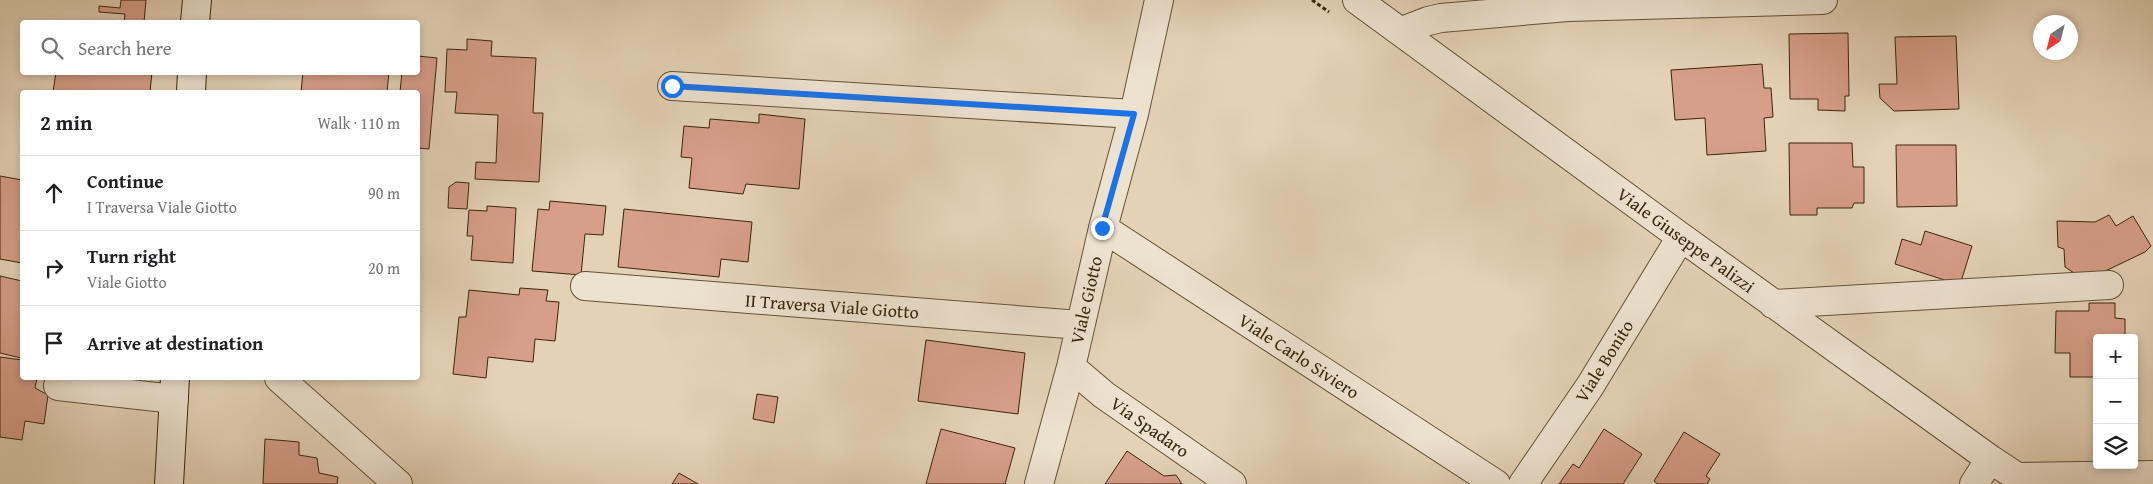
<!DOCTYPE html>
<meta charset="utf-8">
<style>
body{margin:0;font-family:"Gentium Book Plus",serif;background:#f2f2f2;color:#202124}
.controls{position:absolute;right:15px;bottom:15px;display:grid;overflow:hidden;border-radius:5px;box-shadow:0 2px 8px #0003}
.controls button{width:45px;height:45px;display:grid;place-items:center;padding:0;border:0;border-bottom:1px solid #e0e0e0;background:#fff;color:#202124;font:25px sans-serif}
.compass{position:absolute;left:2033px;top:15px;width:45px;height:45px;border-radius:50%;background:#fff;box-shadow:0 2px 8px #0003;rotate:215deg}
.stop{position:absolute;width:15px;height:15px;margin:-11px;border:4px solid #1a73e8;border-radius:50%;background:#fff}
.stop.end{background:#1a73e8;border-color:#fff;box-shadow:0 1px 5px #0008}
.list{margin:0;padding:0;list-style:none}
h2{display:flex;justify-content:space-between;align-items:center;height:65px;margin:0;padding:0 20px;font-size:21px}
h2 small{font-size:16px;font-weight:400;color:#757577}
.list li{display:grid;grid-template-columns:32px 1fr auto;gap:15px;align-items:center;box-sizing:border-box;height:75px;padding:0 20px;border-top:1px solid #e0e0e0}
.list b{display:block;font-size:19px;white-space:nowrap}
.list p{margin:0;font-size:16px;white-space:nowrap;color:#757577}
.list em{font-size:16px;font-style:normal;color:#757577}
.icon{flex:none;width:28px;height:28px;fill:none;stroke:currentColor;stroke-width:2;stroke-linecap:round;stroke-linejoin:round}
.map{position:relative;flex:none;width:2153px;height:484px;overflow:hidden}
.search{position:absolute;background:#fff;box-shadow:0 2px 8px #0003;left:20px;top:20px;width:400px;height:55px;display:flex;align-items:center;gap:12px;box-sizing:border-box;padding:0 18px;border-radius:5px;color:#757577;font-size:19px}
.panel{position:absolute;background:#fff;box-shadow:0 2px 8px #0003;left:20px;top:90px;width:400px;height:290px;border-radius:5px}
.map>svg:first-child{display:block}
.building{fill:#d79e89;stroke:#3a270b}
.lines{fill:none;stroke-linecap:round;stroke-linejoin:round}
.street-casing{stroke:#645236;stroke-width:30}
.secondary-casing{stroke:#3a270b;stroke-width:30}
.path{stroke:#3a270b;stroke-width:3;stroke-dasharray:4 2.5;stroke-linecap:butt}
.street{stroke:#ede2d0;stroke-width:28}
.secondary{stroke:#ede2d0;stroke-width:28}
.route{stroke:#1a73e8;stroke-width:6}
.labels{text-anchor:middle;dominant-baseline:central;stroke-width:4;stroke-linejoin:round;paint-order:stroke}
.street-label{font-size:18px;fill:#3a270b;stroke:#ede2d0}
</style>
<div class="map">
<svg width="2153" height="484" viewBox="0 0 2153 484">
<rect width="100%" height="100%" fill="#e4d2b7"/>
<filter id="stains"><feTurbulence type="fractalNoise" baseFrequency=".004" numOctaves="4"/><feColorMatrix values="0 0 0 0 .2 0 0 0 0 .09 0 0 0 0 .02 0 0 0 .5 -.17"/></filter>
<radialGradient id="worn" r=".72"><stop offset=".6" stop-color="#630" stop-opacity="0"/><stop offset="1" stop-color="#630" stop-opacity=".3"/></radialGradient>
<path class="building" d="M121 0H146L144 22H124L125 14 99 12V6L120 8Z
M1848 33 1849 96H1845V111L1818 110V99H1790L1789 34Z
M1956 36 1959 109 1894 111 1880 98 1879 84H1897L1895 37Z
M467 39 492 41 491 56 536 58 533 113H543L539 182 475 179 476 162 496 163 498 115 455 113 457 92H445L447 49 467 50Z
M418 56 437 58 429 149 418 148V92H400L402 72H418Z
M1762 64 1764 88H1771L1773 117 1764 118 1766 151 1707 155 1705 118 1675 120 1671 70Z
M56 72H152L150 92H53Z
M303 72H389L387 92H301Z
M759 114 805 119 799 189 746 184 743 194 689 188 692 158 681 157 684 126 709 128 710 119 759 123Z
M1789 143H1852L1853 167H1864V203H1854L1852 208H1817V215H1790Z
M1896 145H1956L1957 206 1897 207Z
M0 176 22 180V263L0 259Z
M456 182 469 183 467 209 448 208 449 187Z
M550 201 606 206 603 235 585 234 581 275 532 271 538 209 549 210Z
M487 206 516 208 513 263 471 260 473 236H467L469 210 487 211Z
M624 209 752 222 748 262 721 259 719 277 618 267Z
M2109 215 2116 226 2133 216 2151 246 2145 252 2095 276 2077 275 2065 267 2064 249 2058 247 2057 221 2095 222Z
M1925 231 1972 246 1960 285 1895 264 1902 239 1921 245Z
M0 276 22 281 21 358 0 353Z
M520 288 548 290 546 301 559 302 555 341 535 339 533 362 488 357 486 378 453 374 459 317H466L469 290 519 295Z
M2089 303H2115V318L2125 319V338H2097V377H2070V353H2055L2056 311H2089Z
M926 340 1025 353 1018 414 918 401Z
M0 357 22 360V378H37L35 388 48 395 44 424 25 421 22 440 0 437Z
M757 394 778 397 774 423 753 419Z
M941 429 1015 448 1005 484H926Z
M1604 429 1642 454 1623 484H1559L1573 464 1579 468Z
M1684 432 1720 454 1706 476 1710 479 1707 484H1658L1654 481Z
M265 439 299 442V455L317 458 319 473 338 477 337 484H263Z
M1127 451 1164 476 1176 475 1182 484H1105Z
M679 473 698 484H672Z"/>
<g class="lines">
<defs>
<path id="street" d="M1357 0 1681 237 1990 459 2028 484
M1402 31 1428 21 1441 18 1568 7 1823 0
M672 86 1134 114
M1103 228 1496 484
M585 286 1080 325
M1773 304 2109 285
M1071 367 1104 395 1232 484
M279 378 398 484
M58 386 174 399
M2018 477 2153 475
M1039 484 1071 367 1103 228 1134 114 1159 0
M1523 484 1590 386 1681 237
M1974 484 1990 459"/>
<path id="secondary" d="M195 22 197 0
M191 92 192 72
M169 484 175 378"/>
</defs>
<use href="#street" class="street-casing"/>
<use href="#secondary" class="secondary-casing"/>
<path class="path" d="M1312 0 1329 12"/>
<use href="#street" class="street"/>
<use href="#secondary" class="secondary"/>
</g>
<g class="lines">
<path class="route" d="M672 86 1134 114 1102 228"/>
</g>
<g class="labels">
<g class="street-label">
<text transform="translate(1686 240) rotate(36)">Viale Giuseppe Palizzi</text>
<text transform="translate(1086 300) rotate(-77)">Viale Giotto</text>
<text transform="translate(832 306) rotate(4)">II Traversa Viale Giotto</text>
<text transform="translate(1299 356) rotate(33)">Viale Carlo Siviero</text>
<text transform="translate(1604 361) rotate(-58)">Viale Bonito</text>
<text transform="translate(1150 427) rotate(35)">Via Spadaro</text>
</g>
</g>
<rect width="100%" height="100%" filter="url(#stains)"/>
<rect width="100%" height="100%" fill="url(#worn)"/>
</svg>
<div class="controls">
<button>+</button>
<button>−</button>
<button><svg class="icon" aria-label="layers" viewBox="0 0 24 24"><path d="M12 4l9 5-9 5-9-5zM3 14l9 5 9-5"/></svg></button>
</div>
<svg class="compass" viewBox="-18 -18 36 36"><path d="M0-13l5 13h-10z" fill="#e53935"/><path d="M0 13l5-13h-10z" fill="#757577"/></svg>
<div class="stop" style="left:672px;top:86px"></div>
<div class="stop end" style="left:1102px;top:228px"></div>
<div class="search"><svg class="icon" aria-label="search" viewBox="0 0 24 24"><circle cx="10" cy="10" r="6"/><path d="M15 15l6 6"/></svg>Search here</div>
<section class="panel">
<h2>2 min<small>Walk · 110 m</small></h2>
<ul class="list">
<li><svg class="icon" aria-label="ahead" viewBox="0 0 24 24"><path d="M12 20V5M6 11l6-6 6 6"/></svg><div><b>Continue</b><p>I Traversa Viale Giotto</p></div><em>90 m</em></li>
<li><svg class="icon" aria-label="right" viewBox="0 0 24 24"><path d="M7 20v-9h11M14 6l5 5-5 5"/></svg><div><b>Turn right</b><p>Viale Giotto</p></div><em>20 m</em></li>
<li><svg class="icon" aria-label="arrive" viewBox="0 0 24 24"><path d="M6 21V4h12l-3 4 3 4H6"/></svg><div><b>Arrive at destination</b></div></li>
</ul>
</section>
</div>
